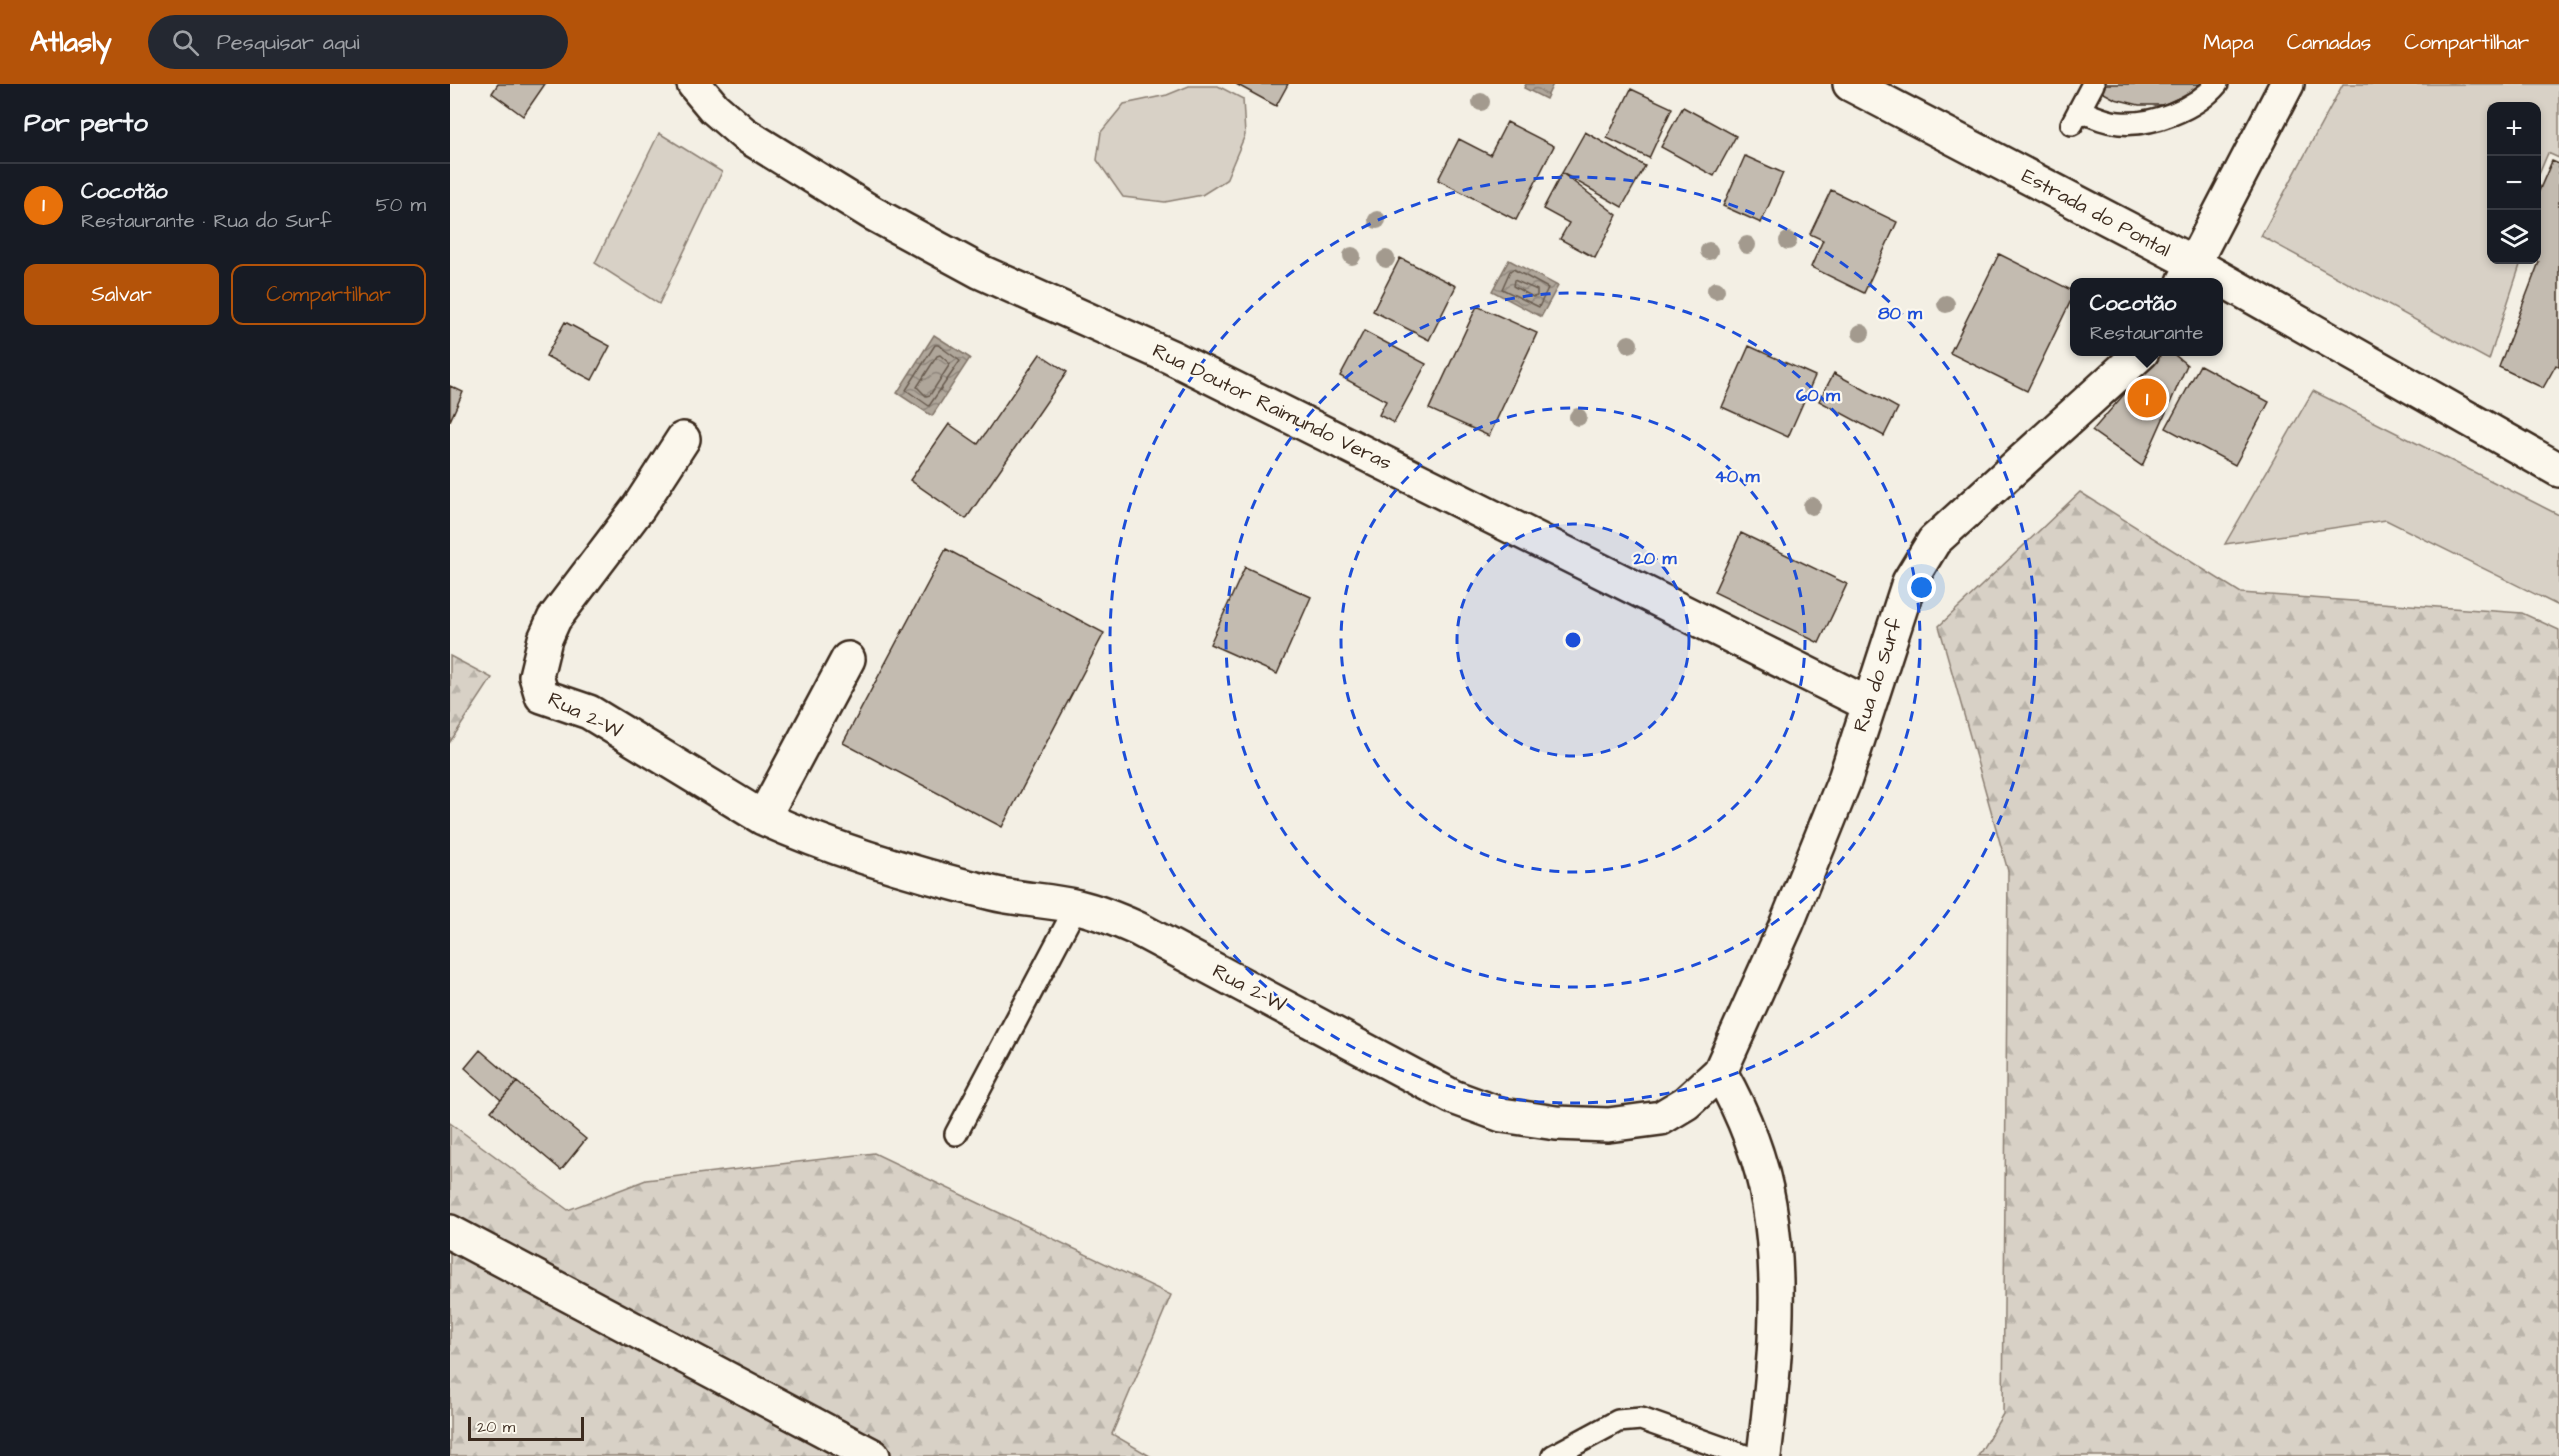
<!DOCTYPE html>
<html lang="pt">
<meta charset="utf-8">
<style>
body{margin:0;font-family:"Architects Daughter",sans-serif;background:#242831;color:#f1f3f6}
.controls{position:absolute;right:18px;top:18px;display:grid;overflow:hidden;border-radius:12px;box-shadow:0 3px 9px #0003}
.controls button{width:54px;height:54px;display:grid;place-items:center;padding:0;border:0;border-bottom:2px solid #363941;background:#171b24;color:#f1f3f6;font:30px sans-serif}
.scale{position:absolute;left:18px;bottom:15px;width:116px;box-sizing:border-box;padding-left:6px;border:3px solid #3b2a1e;border-top:0;font-size:16px;line-height:21px;white-space:nowrap;color:#3b2a1e;-webkit-text-stroke:4px #fbf7ec;paint-order:stroke}
.you{position:absolute;left:1472px;top:504px;width:21px;height:21px;margin:-15px;border:4px solid #fff;border-radius:50%;background:#1a73e8;box-shadow:0 0 0 9px #1a73e833}
.badge{display:grid;place-items:center;width:39px;height:39px;border-radius:50%;background:#b45309;color:#fff;font-size:20px;font-weight:700}
.pin{position:absolute;translate:-50% -50%;border:3px solid #fff;box-shadow:0 2px 6px #0006}
.popup{position:absolute;left:1620px;top:194px;width:153px;height:78px;box-sizing:border-box;display:grid;place-content:center;border-radius:12px;background:#171b24;filter:drop-shadow(0 2px 4px #0005);font-size:20px;white-space:nowrap;color:#9ea1a6}
.popup b{font-size:22px;color:#f1f3f6}
.popup::after{content:'';position:absolute;left:50%;top:100%;margin-left:-12px;border:12px solid transparent;border-top-color:#171b24}
.list{margin:0;padding:0;list-style:none}
h2{display:flex;justify-content:space-between;align-items:center;height:78px;margin:0;padding:0 24px;font-size:26px}
h2 small{font-size:20px;font-weight:400;color:#9ea1a6}
.list li{display:grid;grid-template-columns:39px 1fr auto;gap:18px;align-items:center;box-sizing:border-box;height:84px;padding:0 24px;border-top:2px solid #363941}
.list b{display:block;font-size:22px;white-space:nowrap}
.list p{margin:0;font-size:20px;white-space:nowrap;color:#9ea1a6}
.list em{font-size:20px;font-style:normal;color:#9ea1a6}
.actions{display:flex;gap:12px;padding:18px 24px}
.actions a{flex:1;padding:14px 0;border:2px solid #b45309;border-radius:12px;text-align:center;font-size:21px;color:#b45309}
.actions .main{background:#b45309;color:#fff}
.icon{flex:none;width:33px;height:33px;fill:none;stroke:currentColor;stroke-width:2;stroke-linecap:round;stroke-linejoin:round}
.map{position:relative;flex:none;width:2109px;height:1372px;overflow:hidden}
header{display:flex;align-items:center;gap:36px;box-sizing:border-box;height:84px;padding:0 30px;background:#b45309;color:#fff}
header strong{font-size:28px}
nav{display:flex;gap:33px;margin-inline-start:auto;font-size:21px}
.search{width:420px;height:54px;background:#242831;display:flex;align-items:center;gap:15px;box-sizing:border-box;padding:0 21px;border-radius:33px;color:#9ea1a6;font-size:22px}
main{display:flex}
aside{flex:1;background:#171b24}
.map>svg:first-child{display:block}
.green{fill:#d8d1c6;stroke:#8a7e72;stroke-width:1.5}
.forest{fill:url(#forest-firs);stroke:#8a7e72;stroke-width:1.5}
.water{fill:url(#water-waves);stroke:#817468;stroke-width:1.5}
.lines{fill:none;stroke-linecap:round;stroke-linejoin:round}
.shore{stroke:#695c50;stroke-width:1.5}
.building{fill:#c3bbb0;stroke:#3b2a1e;stroke-width:1.5}
.service-casing{stroke:#3b2a1e;stroke-width:26}
.minor-casing{stroke:#3b2a1e;stroke-width:38}
.secondary-casing{stroke:#3b2a1e;stroke-width:38}
.service{stroke:#fbf7ec;stroke-width:21}
.minor{stroke:#fbf7ec;stroke-width:33}
.secondary{stroke:#fbf7ec;stroke-width:33}
.tree{fill:#a39a8e}
.ring{fill:none;stroke:#1d4ed8;stroke-width:3;stroke-dasharray:10 8}
.labels{text-anchor:middle;dominant-baseline:central;stroke-width:4.5;stroke-linejoin:round;paint-order:stroke}
.street-label{font-size:20px;fill:#3b2a1e;stroke:#fbf7ec}
.centre{fill:#1d4ed8;stroke:#fbf7ec;stroke-width:3}
.ring-label{font-size:18px;text-anchor:middle;font-weight:bold;fill:#1d4ed8;stroke:#fbf7ec;stroke-width:4.5;stroke-linejoin:round;paint-order:stroke}
</style>
<header>
<strong>Atlasly</strong>
<div class="search"><svg class="icon" aria-label="search" viewBox="0 0 24 24"><circle cx="10" cy="10" r="6"/><path d="M15 15l6 6"/></svg>Pesquisar aqui</div>
<nav><a>Mapa</a><a>Camadas</a><a>Compartilhar</a></nav>
</header>
<main>
<aside>
<h2>Por perto<small></small></h2>
<ul class="list">
<li><span class="badge" style="background:#e8710a">1</span><div><b>Cocotão</b><p>Restaurante · Rua do Surf</p></div><em>50 m</em></li>
</ul>
<div class="actions"><a class="main">Salvar</a><a>Compartilhar</a></div>
</aside>
<div class="map">
<svg width="2109" height="1372" viewBox="0 0 2109 1372">
<defs>
<pattern id="forest-firs" width="22" height="20" patternUnits="userSpaceOnUse" patternTransform="scale(1.5)"><rect width="22" height="20" fill="#d8d1c6"/><path d="M5 1l3.5 6h-7zM16 11l3.5 6h-7z" fill="#bab4aa"/></pattern>
<pattern id="water-waves" width="16" height="10" patternUnits="userSpaceOnUse" patternTransform="scale(1.5)"><rect width="16" height="10" fill="#afa69a"/><path d="M0 5q4-4 8 0t8 0" fill="none" stroke="#90877d"/></pattern>
</defs>
<rect width="100%" height="100%" fill="#f3efe4"/>
<filter id="ink" filterUnits="userSpaceOnUse"><feTurbulence type="fractalNoise" baseFrequency=".0167" numOctaves="2"/><feDisplacementMap in="SourceGraphic" scale="12" xChannelSelector="R" yChannelSelector="G"/><feConvolveMatrix kernelMatrix="1 2 1 2 8 2 1 2 1" color-interpolation-filters="sRGB"/></filter>
<g filter="url(#ink)">
<path class="green" d="M1893 0H2109V74L2098 69 2087 95 2086 22H2042V176H2069L2071 178 2039 276 1811 152Z
M739 2H768L793 15 795 51 776 96 752 111 715 118 673 113 647 76 651 48 674 20 717 11Z
M209 49 272 88 209 220 145 179Z
M1863 307 2109 431V522L1936 436 1775 460Z"/>
<path class="forest" d="M1630 408 1791 509 2072 529 2109 546V1372H1528L1553 1330 1558 787 1489 542Z
M0 572 42 594 0 658Z
M0 1039 118 1126 196 1096 424 1069 721 1211 662 1350 700 1372H0Z"/>
<path class="water" d="M1076 0H1103L1096 15 1074 4Z
M1059 176 1108 202 1091 233 1042 207Z
M484 251 520 274 482 332 447 309Z"/>
<g class="lines">
<path class="shore" d="M1063 185 1098 204 1089 223 1052 205 1060 187Z
M1064 196 1087 206V212L1083 213 1063 202Z
M485 261H488L510 277 479 322 456 306Z
M490 271 500 280 480 311 476 312 467 303 487 272Z"/>
</g>
<path class="building" d="M48 0H95L73 32 42 9Z
M786 0H838L826 22Z
M1656 0H1751L1742 8 1713 21H1689L1665 15 1652 8Z
M1181 5 1222 24 1199 74 1157 54Z
M1233 23 1286 52 1264 92 1211 63Z
M1057 38 1104 62 1066 136 988 96 1009 55 1040 71Z
M1135 48 1195 82 1172 123 1112 89Z
M1295 72 1333 89 1311 139 1273 122Z
M2102 77 2109 80V283L2106 281 2093 304 2049 283 2089 178 2086 176V114Z
M1112 89 1167 131 1145 174 1110 155 1119 139 1093 125Z
M1381 106 1447 138 1414 209 1361 183 1373 156 1360 150Z
M1549 170 1625 208 1577 307 1500 269Z
M950 174 1006 202 979 256 923 227Z
M1027 222 1087 249 1039 352 979 325Z
M115 238 160 262 142 296 96 272Z
M914 247 976 280 944 339 929 331 936 317 890 292Z
M1299 262 1365 292 1338 353 1272 323Z
M1711 268H1721L1737 281 1692 382 1642 347Z
M590 270 617 288 516 435 460 396 499 340 528 360Z
M1750 281 1819 318 1785 381 1716 344Z
M1384 289 1448 324 1434 352 1369 317Z
M0 302 13 308 0 337Z
M1291 449 1397 500 1369 559 1264 508Z
M496 465 654 549 552 743 393 659Z
M795 483 861 513 827 590 760 560Z
M30 966 67 998 51 1016 15 984Z
M67 998 136 1055 111 1086 41 1027Z"/>
<g class="lines">
<defs>
<path id="service" d="M1629 26C1643 32 1655 38 1669 39 1702 42 1746 25 1767 0
M1622 40 1643 0
M506 1050 626 823
M1103 1372 1168 1337 1191 1335 1295 1372"/>
<path id="minor" d="M244 0 264 24 294 50 422 129 531 188 721 273 1418 620
M1734 198 1837 0
M233 355 189 423 104 535 95 555 86 592 92 612 139 628 313 734
M398 575 313 734C386 767 464 790 542 809 570 816 600 816 628 823 649 828 668 836 688 845L1003 1013 1052 1031 1106 1039 1158 1041 1211 1034 1236 1019 1270 988 1337 839 1395 695 1459 498 1484 457 1692 268
M1270 988C1293 1029 1311 1073 1319 1120 1333 1203 1324 1289 1314 1372
M0 1148 423 1372"/>
<path id="secondary" d="M1400 0 1745 180 2109 386"/>
</defs>
<use href="#service" class="service-casing"/>
<use href="#minor" class="minor-casing"/>
<use href="#secondary" class="secondary-casing"/>
<use href="#service" class="service"/>
<use href="#minor" class="minor"/>
<use href="#secondary" class="secondary"/>
</g>
<g class="tree">
<circle cx="1031" cy="18" r="9"/>
<circle cx="927" cy="136" r="9"/>
<circle cx="1338" cy="157" r="9"/>
<circle cx="1297" cy="161" r="9"/>
<circle cx="1259" cy="167" r="9"/>
<circle cx="902" cy="172" r="9"/>
<circle cx="936" cy="175" r="9"/>
<circle cx="1266" cy="206" r="9"/>
<circle cx="1496" cy="220" r="9"/>
<circle cx="1411" cy="249" r="9"/>
<circle cx="1179" cy="260" r="9"/>
<circle cx="1128" cy="333" r="9"/>
<circle cx="1362" cy="422" r="9"/>
</g>
</g>
<circle cx="1123" cy="556" r="116" fill="#1d4ed8" fill-opacity=".12"/>
<g class="ring">
<circle cx="1123" cy="556" r="116"/>
<circle cx="1123" cy="556" r="232"/>
<circle cx="1123" cy="556" r="347"/>
<circle cx="1123" cy="556" r="463"/>
</g>
<g class="labels">
<g class="street-label">
<text transform="translate(1646 129) rotate(28)">Estrada do Pontal</text>
<text transform="translate(822 323) rotate(26)">Rua Doutor Raimundo Veras</text>
<text transform="translate(1428 591) rotate(-72)">Rua do Surf</text>
<text transform="translate(135 631) rotate(26)">Rua 2-W</text>
<text transform="translate(799 904) rotate(28)">Rua 2-W</text>
</g>
</g>
<circle cx="1123" cy="556" r="9" class="centre"/>
<g class="ring-label">
<text x="1450" y="235">80 m</text>
<text x="1368" y="317">60 m</text>
<text x="1287" y="398">40 m</text>
<text x="1205" y="480">20 m</text>
</g>
</svg>
<div class="controls">
<button>+</button>
<button>−</button>
<button><svg class="icon" aria-label="layers" viewBox="0 0 24 24"><path d="M12 4l9 5-9 5-9-5zM3 14l9 5 9-5"/></svg></button>
</div>
<div class="scale">20 m</div>
<div class="you"></div>
<div class="pin badge" style="left:1697px;top:314px;background:#e8710a">1</div>
<div class="popup"><b>Cocotão</b>Restaurante</div>
</div>
</main>
